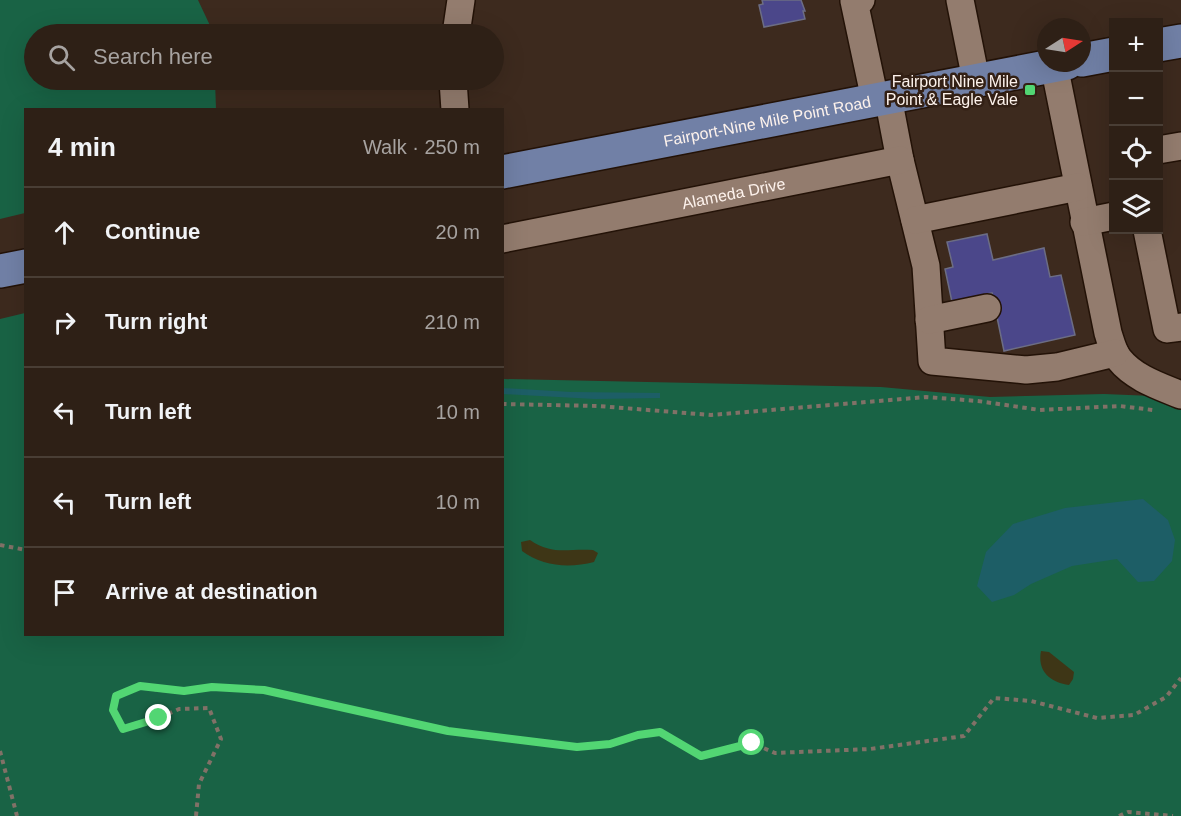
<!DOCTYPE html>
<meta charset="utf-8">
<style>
body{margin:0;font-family:Helvetica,sans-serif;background:#36281f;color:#f1f3f6}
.controls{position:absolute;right:18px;top:18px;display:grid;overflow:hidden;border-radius:0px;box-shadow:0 6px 24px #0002}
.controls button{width:54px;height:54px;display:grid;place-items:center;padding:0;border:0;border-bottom:2px solid #493e35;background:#2e2016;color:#f1f3f6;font:30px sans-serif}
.compass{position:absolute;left:1037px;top:18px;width:54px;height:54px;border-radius:50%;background:#2e2016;box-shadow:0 6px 24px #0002;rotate:78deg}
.stop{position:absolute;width:18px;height:18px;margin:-14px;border:4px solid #52d673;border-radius:50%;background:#fff}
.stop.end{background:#52d673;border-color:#fff;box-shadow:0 2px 6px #0008}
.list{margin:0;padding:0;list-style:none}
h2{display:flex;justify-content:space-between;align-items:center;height:78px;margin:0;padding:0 24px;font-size:26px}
h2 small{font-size:20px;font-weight:400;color:#a7a3a1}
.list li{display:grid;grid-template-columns:39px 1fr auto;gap:18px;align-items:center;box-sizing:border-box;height:90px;padding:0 24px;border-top:2px solid #493e35}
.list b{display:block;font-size:22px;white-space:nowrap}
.list em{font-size:20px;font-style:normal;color:#a7a3a1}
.icon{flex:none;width:33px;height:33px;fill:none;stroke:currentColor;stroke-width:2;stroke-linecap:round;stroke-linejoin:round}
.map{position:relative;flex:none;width:1181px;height:816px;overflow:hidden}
.search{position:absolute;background:#2e2016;box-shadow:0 6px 24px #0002;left:24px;top:24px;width:480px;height:66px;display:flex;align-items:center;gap:15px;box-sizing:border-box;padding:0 21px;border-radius:33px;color:#a7a3a1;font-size:22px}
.panel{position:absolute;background:#2e2016;box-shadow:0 6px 24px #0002;left:24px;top:108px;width:480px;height:528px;border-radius:0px}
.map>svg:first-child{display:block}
.green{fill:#196345}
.sand{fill:#3e3616}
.water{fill:#1d5e66}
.building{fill:#4b478a;stroke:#6c6d84;stroke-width:1.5}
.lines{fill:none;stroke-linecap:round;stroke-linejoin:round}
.minor-casing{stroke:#231207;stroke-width:30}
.major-casing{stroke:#231207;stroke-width:36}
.path{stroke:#817167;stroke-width:4;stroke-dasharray:4.5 4.5;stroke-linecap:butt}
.minor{stroke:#937c6e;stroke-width:27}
.major{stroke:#7180a6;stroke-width:33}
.route{stroke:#52d673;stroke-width:8}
.poi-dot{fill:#52d673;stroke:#332015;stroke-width:2}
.labels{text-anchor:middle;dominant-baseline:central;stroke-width:5;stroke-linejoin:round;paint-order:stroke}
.poi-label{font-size:16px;fill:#fdf2ec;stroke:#332015;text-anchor:end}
.street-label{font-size:16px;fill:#fdf2ec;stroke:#332015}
</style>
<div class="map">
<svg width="1181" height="816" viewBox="0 0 1181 816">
<rect width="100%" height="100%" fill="#3d2a1e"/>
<path class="green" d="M0 0H198L214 34H34V80H215L216 109 26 110 25 213 0 219Z
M25 313 26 634H502L503 379 881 387 990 397 1104 394 1153 396 1181 404V816H0V319Z"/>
<path class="sand" d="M530 540C553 556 568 548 593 550L598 553 594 562C570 568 543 567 522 551L521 542Z
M1041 651 1049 652 1074 672 1073 679 1069 685C1050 682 1037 671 1041 651Z"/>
<path class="water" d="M502 388 571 392 660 393V398L595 399 503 394Z
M1143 499 1168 520 1175 540 1172 561 1154 581 1138 582 1117 559 1072 566 1031 584 1014 595 992 602 977 586 986 552 1013 524 1065 508Z"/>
<path class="building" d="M762 0H801L805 11H803L805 19 764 27 759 5 763 4Z
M987 234 993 260 1044 248 1050 277 1061 275 1075 335 1004 351 992 293 952 302 945 269 953 267 947 242Z"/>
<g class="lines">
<defs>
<g id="minor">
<path d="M861 0 854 1 875 100"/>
<path d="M960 0 976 80"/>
<path d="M456 34 461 0"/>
<path d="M1054 65 1108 333C1111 342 1113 352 1119 359 1134 378 1159 386 1181 395"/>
<path d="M453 80 455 110"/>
<path d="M888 97 900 160 926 266 932 361 1026 370 1057 367 1115 353"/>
<path d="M1158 150 1181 146"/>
<path d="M915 220 1078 187"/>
<path d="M1084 222 1114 216"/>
<path d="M1147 230 1167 329 1181 327"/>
<path id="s1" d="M502 239 900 160"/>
<path d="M929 320 987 308"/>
</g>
<g id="major">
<path d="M1158 45 1181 41"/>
<path d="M1082 60 1114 54"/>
<path id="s2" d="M502 172 1067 63"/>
<path d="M0 271 26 266"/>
</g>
</defs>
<use href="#minor" class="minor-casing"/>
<use href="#major" class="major-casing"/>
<path class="path" d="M502 404 598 406 711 415 926 397 978 401 1040 410 1120 406 1153 410
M0 545 26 550
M0 751 17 816
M196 816 199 784 221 739 209 708 179 709 159 718 123 729 113 710 116 696 140 686 159 690 185 691 212 687 264 690 448 731 577 747 610 744 638 735 660 732 701 757 752 743 775 753 870 749 964 736 994 698 1031 701 1097 718 1134 715 1166 697 1181 678
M1119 816 1128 812 1173 816"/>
<use href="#minor" class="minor"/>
<use href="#major" class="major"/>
</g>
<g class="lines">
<path class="route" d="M159 718 123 729 113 710 116 696 140 686 184 691 212 687 264 690 448 731 577 747 610 744 638 735 660 732 701 756 752 743"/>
</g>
<rect class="poi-dot" x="1024" y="84" width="12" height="12" rx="3"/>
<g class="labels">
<g class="poi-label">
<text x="1018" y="81">Fairport Nine Mile<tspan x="1018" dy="18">Point &amp; Eagle Vale</tspan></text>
</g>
<g class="street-label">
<text stroke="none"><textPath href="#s2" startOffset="270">Fairport-Nine Mile Point Road</textPath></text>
<text stroke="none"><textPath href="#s1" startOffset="236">Alameda Drive</textPath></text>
</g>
</g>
</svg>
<div class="controls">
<button>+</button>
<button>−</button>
<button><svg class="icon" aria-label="locate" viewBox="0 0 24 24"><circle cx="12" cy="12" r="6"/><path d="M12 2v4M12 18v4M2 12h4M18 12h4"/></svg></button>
<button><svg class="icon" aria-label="layers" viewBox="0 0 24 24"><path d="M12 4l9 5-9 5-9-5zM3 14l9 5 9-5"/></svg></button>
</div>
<svg class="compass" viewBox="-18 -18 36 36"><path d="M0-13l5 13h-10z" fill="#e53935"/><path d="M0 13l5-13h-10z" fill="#a7a3a1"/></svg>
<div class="stop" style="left:752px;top:743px"></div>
<div class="stop end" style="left:159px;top:718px"></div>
<div class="search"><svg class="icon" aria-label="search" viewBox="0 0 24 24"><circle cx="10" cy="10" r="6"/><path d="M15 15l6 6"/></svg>Search here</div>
<section class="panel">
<h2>4 min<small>Walk · 250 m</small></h2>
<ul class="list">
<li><svg class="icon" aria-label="ahead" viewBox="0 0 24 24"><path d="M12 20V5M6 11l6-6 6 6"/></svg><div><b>Continue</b></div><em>20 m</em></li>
<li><svg class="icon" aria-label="right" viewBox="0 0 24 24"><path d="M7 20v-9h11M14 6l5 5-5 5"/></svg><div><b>Turn right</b></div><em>210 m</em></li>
<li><svg class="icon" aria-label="left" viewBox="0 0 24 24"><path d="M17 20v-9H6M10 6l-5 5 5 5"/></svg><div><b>Turn left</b></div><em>10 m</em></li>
<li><svg class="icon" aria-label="left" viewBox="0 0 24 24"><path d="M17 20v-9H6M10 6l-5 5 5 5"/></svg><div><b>Turn left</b></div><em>10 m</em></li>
<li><svg class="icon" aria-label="arrive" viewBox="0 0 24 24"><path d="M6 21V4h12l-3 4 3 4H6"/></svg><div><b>Arrive at destination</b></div></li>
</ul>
</section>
</div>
